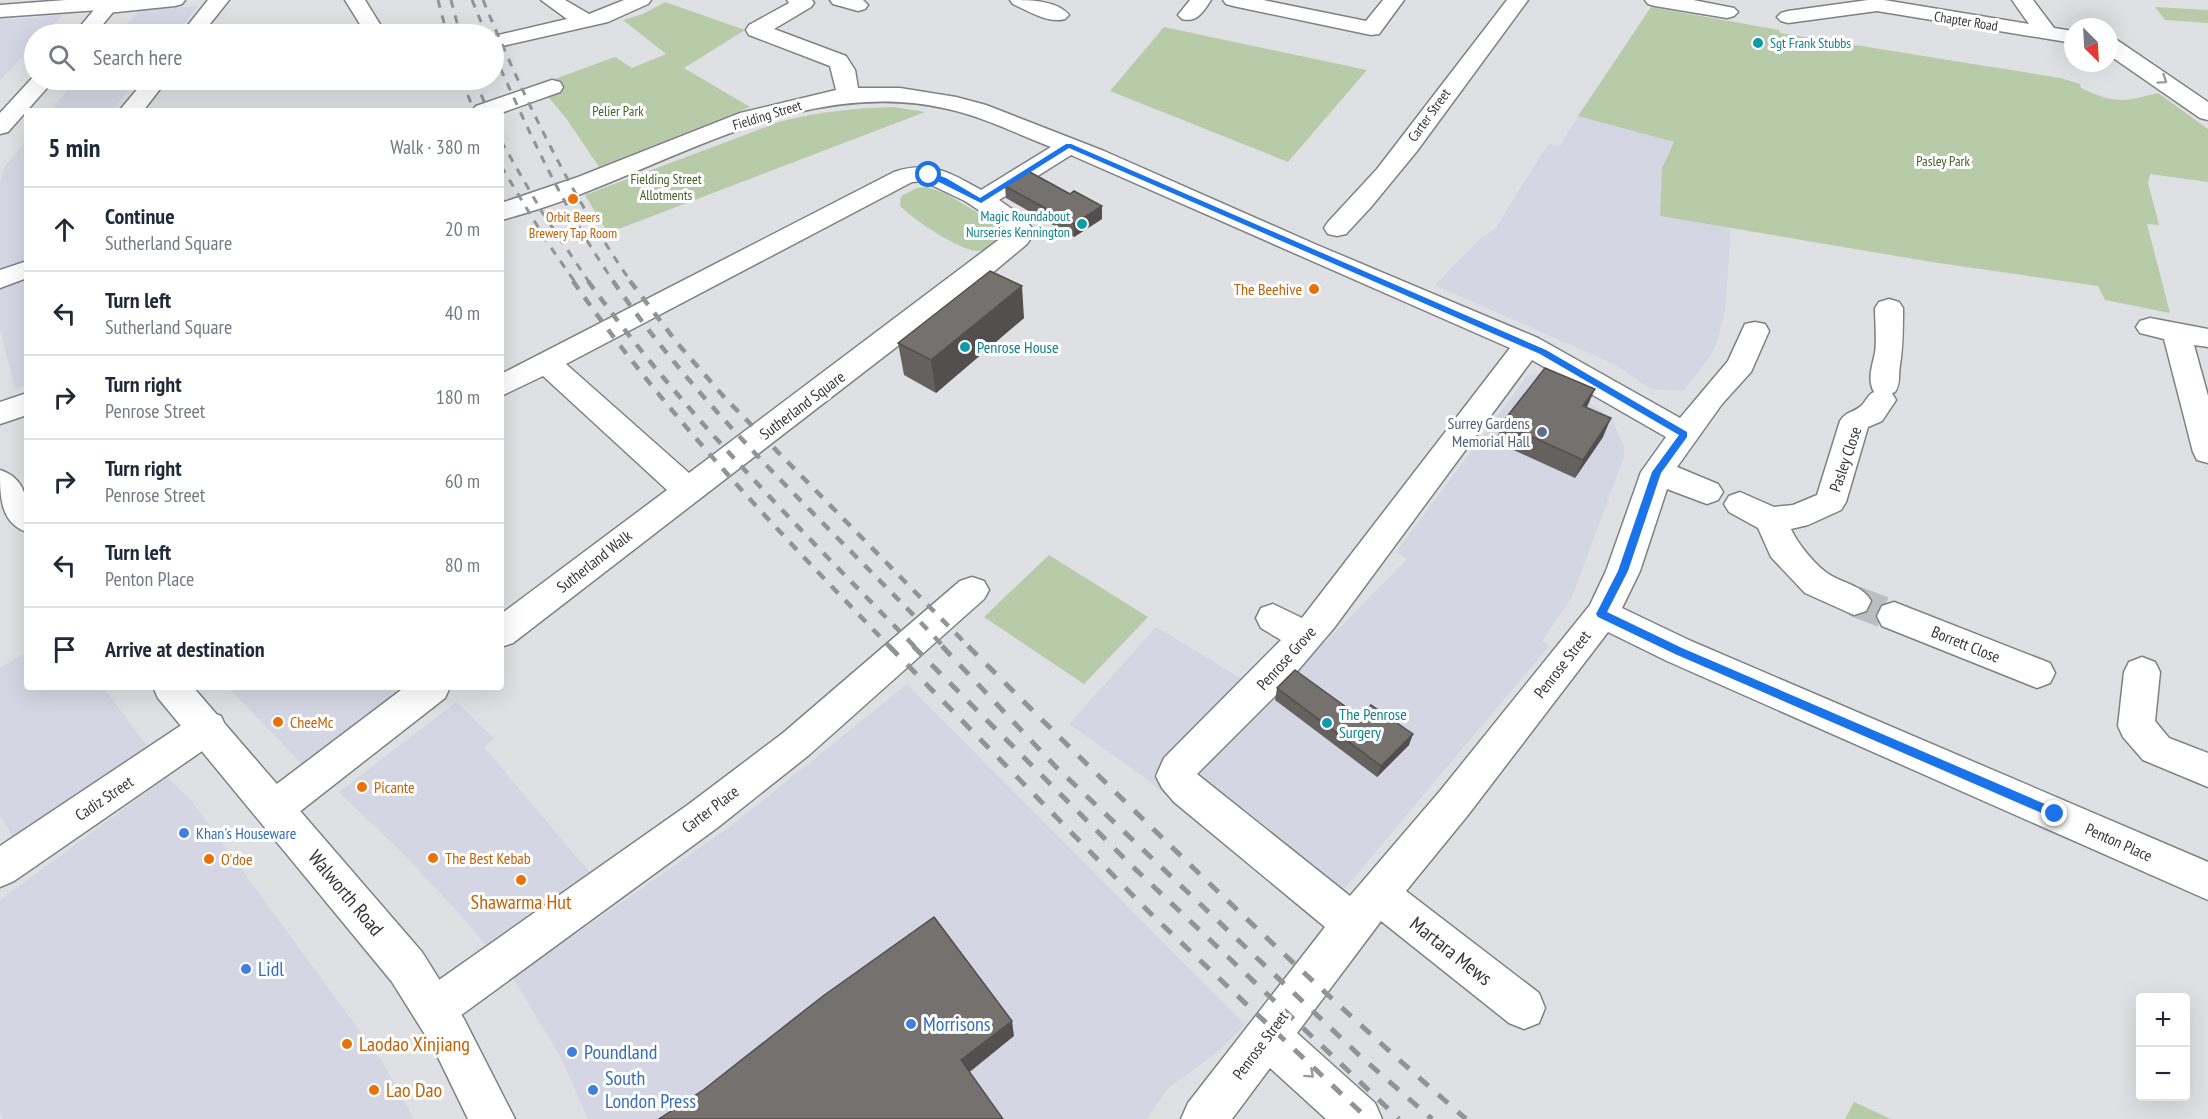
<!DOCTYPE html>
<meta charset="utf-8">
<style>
body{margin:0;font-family:"PT Sans Narrow",sans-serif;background:#f6f6f7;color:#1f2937}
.controls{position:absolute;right:18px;bottom:18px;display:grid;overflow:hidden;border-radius:6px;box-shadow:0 6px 24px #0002}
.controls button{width:54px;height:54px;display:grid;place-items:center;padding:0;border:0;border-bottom:2px solid #e0e1e3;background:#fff;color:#1f2937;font:30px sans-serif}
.compass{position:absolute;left:2064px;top:18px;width:54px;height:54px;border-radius:50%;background:#fff;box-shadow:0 6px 24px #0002;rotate:156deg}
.stop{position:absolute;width:18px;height:18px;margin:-14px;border:4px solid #1a73e8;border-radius:50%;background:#fff}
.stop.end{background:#1a73e8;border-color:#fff;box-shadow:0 2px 6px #0008}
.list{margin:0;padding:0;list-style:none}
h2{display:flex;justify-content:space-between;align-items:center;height:78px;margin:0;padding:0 24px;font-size:26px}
h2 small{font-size:20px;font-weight:400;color:#747a83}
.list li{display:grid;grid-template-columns:39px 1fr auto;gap:18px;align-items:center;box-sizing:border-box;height:84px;padding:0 24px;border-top:2px solid #e0e1e3}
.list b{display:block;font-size:22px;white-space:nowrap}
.list p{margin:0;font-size:20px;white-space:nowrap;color:#747a83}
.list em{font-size:20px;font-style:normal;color:#747a83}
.icon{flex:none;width:33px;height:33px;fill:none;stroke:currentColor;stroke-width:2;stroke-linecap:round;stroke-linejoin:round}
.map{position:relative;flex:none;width:2208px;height:1119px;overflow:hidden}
.search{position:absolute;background:#fff;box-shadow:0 6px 24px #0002;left:24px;top:24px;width:480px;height:66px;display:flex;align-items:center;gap:15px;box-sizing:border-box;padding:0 21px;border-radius:33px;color:#747a83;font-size:22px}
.panel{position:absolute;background:#fff;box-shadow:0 6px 24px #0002;left:24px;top:108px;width:480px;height:582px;border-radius:6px}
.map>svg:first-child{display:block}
.built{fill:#d4d7e3}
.green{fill:#b7cba9}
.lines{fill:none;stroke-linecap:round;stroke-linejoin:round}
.minor-tunnel{stroke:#bcbec2;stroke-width:31;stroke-dasharray:31 15;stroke-linecap:butt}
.minor-casing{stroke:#7f8084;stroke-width:3}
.major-casing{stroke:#7f8084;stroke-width:3}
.minor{fill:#fff;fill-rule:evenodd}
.major{fill:#fff;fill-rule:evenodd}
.rail-far2{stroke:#919396;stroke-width:3;stroke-dasharray:8 8;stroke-linecap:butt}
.rail-far1{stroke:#919396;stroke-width:4.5;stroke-dasharray:10 10;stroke-linecap:butt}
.rail{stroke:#919396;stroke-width:5;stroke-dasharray:13 13;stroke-linecap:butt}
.wall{fill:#65615f}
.shaded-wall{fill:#524f4e}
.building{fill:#75716f;stroke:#524f4e;stroke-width:1.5}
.oneway{stroke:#9a9a9c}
.route{fill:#1a73e8}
.culture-dot{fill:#0f9aa8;stroke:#fff;stroke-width:2}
.food-dot{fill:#e8710a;stroke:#fff;stroke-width:2}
.service-dot{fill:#5c6f8a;stroke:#fff;stroke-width:2}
.shop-dot{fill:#3f7fe0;stroke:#fff;stroke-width:2}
.labels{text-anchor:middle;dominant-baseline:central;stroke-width:6;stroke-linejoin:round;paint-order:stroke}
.far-street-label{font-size:14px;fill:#363638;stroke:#fff}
.far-culture-label{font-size:14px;fill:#0d838f;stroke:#fff;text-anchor:start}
.far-park-label{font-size:14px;fill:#416324;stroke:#fff}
.far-food-label{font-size:14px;fill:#c56008;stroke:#fff}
.food-label{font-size:16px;fill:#c56008;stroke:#fff;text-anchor:start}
.culture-label{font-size:16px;fill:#0d838f;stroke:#fff;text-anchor:start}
.street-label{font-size:16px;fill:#363638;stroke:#fff}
.service-label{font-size:16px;fill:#4e5e75;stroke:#fff;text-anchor:end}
.shop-label{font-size:16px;fill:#366cbe;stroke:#fff;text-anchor:start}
.near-street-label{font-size:20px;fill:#363638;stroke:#fff}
.near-food-label{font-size:20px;fill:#c56008;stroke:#fff;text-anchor:start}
.near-shop-label{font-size:20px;fill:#366cbe;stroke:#fff;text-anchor:start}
</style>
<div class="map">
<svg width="2208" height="1119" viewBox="0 0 2208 1119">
<rect width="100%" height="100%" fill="#dee0e4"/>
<path class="built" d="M198 6 176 34H117L140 10Z
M63 15 44 34H34V44L0 81V20Z
M76 80H137L112 111H50Z
M1578 116 1674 142 1662 168 1660 216 1731 228 1725 311 1717 342 1709 358 1683 391 1650 389 1616 365 1435 285 1482 237 1495 229 1548 144 1560 146Z
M27 140V259L0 269V181L5 166Z
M27 279V385L15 389 0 329V288Z
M1541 373 1601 410 1612 420 1624 446V457L1572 597 1542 641 1549 646 1320 918 1141 775 1069 724 1156 627 1272 697 1407 559 1396 552 1528 375Z
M27 652V687H103L148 747 13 837 0 815V668Z
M907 684 1245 1025 1215 1054 1167 1089 1147 1119H588L561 1058 513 978 731 826Z
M228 687H410L304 766Z
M456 702 494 738 484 747 591 874 487 947 460 914 401 852 339 792Z
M167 777 190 799 383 1063 414 1119H3L0 1113V900Z"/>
<path class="green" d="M665 2 745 30 684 68 750 107 599 167 566 118 538 85 615 57 632 68 666 54 623 20 643 14Z
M1651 7 1779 30 1780 33 2060 78 2080 84 2081 88C2115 104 2123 102 2158 93L2208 129V182L2150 174 2148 183 2159 225 2147 224 2170 313 2105 300 2098 286 1932 262 1660 216 1662 168 1674 142 1578 116Z
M2155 7 2208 10V23L2165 20Z
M1164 27 1367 70 1288 162 1110 91Z
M894 107 925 112 608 233 585 195 779 122C817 112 855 108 894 107Z
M926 187 945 193 1003 228V239C995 244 987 251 977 251 959 250 914 220 900 206L901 196 917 188Z
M1049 555 1148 617 1084 684 984 617Z
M1854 1102 1891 1119H1845Z"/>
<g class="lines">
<path class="minor-tunnel" d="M1854 601 1894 616"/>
<defs>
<path id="minor" d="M66 0H185L182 4 175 6 107 13 99 10 0 17V5Z
M208 0H229L202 34H181Z
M345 0H365L386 34H366Z
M541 0H565L589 14 624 0H651L648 4 608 22 494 48V36L567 19Z
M787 0H812L814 3 811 7 774 29 846 56 855 70 858 88H900L956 97 986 105 1104 151 1317 245 1538 338 1680 418 1728 361 1745 324 1755 322 1765 324 1769 331 1751 372 1722 404 1677 467 1718 484 1723 492 1718 500 1707 504 1667 489 1640 571 1622 608 1691 641 2208 862V900L1667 661 1608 632 1468 815 1406 891 1539 993 1545 1008 1539 1023 1524 1029 1509 1023 1381 921 1297 1033 1375 1103 1382 1119H1326L1270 1068 1232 1119H1181L1188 1103 1325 927 1174 802 1162 788 1156 776 1164 758 1281 640 1261 628 1256 618 1261 608 1273 604 1302 618 1510 348 1071 155 999 200 1022 216 1032 228 1031 238 1027 244 991 274 513 643 501 647V614L667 490 543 376 501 396V374L894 172C930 160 951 173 981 190L1051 147C1017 134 984 117 948 109 788 72 650 183 501 220V203L578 177 740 113 836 90 830 66 749 35 746 30 749 25 789 3ZM923 181 965 201 1004 227 1005 235 689 473 566 364 912 182ZM1532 360 1666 437 1641 472 1606 571 1590 605 1440 791 1350 896 1197 774 1283 688 1334 628Z
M830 0H863L868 5 865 9 858 11 833 4Z
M1010 0C1028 0 1057 0 1069 15L1065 19C1049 24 1028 11 1013 4Z
M1190 0H1211C1203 12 1197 23 1182 19L1178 15Z
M1223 0H1263L1366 21 1383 0H1404L1379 34 1371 35 1233 6 1226 4Z
M1507 0H1528L1417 151 1371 207 1346 234 1337 236 1328 234 1324 228 1328 222 1377 169Z
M1645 0H1693L1734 8 1738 12 1734 16 1727 18 1655 6 1648 4Z
M1868 0H1884L2029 24 2012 0H2033L2054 28 2073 31V43L1877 11 1788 23 1781 21 1777 17 1781 13 1788 11Z
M2109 38 2117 40 2208 102V120L2200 118 2109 55Z
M145 80H167L143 111H119Z
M552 80 560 82 563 87 560 92 501 113 472 111 476 106Z
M27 261V278L0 288V270Z
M1889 299 1899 302 1903 308C1903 328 1903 346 1900 365 1898 375 1901 383 1895 392L1892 393 1896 400 1882 421 1868 427 1846 502 1841 510 1808 525 1791 529C1797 543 1818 569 1832 576 1846 584 1863 586 1871 601L1866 611 1854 615 1805 593 1771 557 1758 528 1729 512 1724 504 1729 496 1740 492 1774 507 1793 505 1817 495 1840 421C1846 411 1853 413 1861 406 1866 402 1867 395 1874 392 1867 379 1872 367 1875 353 1877 339 1875 322 1875 308L1879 302Z
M2150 318 2208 329V347L2194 345 2208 396V463L2197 460 2193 452 2164 339 2140 333 2136 327 2140 321Z
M27 393V415L0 424V402Z
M972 577 984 581 989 590 984 599 809 755 717 828 449 1024 434 1030 419 1024 413 1009 419 994 689 804 783 733 960 581Z
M1894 602 2050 663 2055 673 2050 683 2037 688 1882 626 1877 616 1882 606Z
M2142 657 2155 662 2160 672 2155 721 2169 738 2208 753V787L2143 760 2123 737 2118 726 2124 672 2129 662Z
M405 687H450L445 698 289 820 275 825 261 820 256 808 261 796Z
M208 711 221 716 226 727 221 738 14 881 0 887V846L195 716Z"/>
<path id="major" d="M102 0H123L95 34H74Z
M34 76V80H54L8 132 0 134V113Z
M0 470C30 480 27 506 27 532 0 523 0 496 0 470Z
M153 687H193L422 952 464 1019 515 1119H468L434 1049 392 982 158 698Z"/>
</defs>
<use href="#minor" class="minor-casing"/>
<use href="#major" class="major-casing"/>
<use href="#minor" class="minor"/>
<use href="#major" class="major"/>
<path class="rail-far2" d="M438 0 447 34
M451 0 460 34
M472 0 486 34
M483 0C524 98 570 194 631 282
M494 54C529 132 565 212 614 282
M462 80 474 111
M475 80 488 111
M501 141 542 212 589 282
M501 166 547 242 575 282"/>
<path class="rail-far1" d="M573 281C665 414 778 531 890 647
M588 281C684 414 801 530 915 647
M613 281C706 417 831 527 944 647
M630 281 678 344 725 398 969 647"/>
<path class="rail" d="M889 646 1153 916 1368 1119
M913 646 1132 866 1399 1119
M942 646 1055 766 1359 1055 1432 1119
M968 646C1130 808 1293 968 1466 1119"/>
</g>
<path class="wall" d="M1005 186 1102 219 1074 237 1006 198Z
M1024 318 936 393 904 375 898 343Z
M1587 408 1603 437 1575 478 1496 442 1502 423Z
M1277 688 1360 717 1409 745 1377 777 1275 700Z"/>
<path class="shaded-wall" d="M1102 206V219L1074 237V224Z
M1022 286 1024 318 936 393 931 360Z
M1595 389 1587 407 1583 406Z
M1611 418 1603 437 1575 478 1583 460Z
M1413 734 1409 745 1377 777 1381 766Z
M1012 1021 1014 1036 966 1075 961 1060Z"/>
<path class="building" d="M1028 171 1070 194 1074 191 1102 206 1074 224 1005 186Z
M990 271 1022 286 931 360 898 343Z
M1545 368 1595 389 1583 406 1611 418 1583 460 1502 423Z
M1295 670 1360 717 1371 705 1413 734 1381 766 1277 688Z
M934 917 1012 1021 961 1060 1003 1119H659L702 1091 823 996Z"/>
<defs><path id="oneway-chevron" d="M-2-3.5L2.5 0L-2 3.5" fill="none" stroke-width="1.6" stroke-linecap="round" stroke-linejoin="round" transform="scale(1.5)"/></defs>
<g class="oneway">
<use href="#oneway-chevron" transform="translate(2163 80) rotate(35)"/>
<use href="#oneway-chevron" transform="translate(1310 1074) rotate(42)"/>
</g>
<path class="route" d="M1066 144H1071L1546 350 1687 432V437L1661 473 1628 571 1607 612 1682 648 2059 810V817H2051L1675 654 1598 617 1596 614 1618 571 1652 472 1679 435 1540 354 1069 148 981 203 925 175 929 172 946 178 980 198Z"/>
<g class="culture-dot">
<circle cx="1758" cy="43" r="6"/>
<circle cx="1082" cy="224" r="6"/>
<circle cx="965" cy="347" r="6"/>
<circle cx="1327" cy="723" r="6"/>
</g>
<g class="food-dot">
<circle cx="573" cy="199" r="6"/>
<circle cx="1314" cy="289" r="6"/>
<circle cx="278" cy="722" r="6"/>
<circle cx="362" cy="787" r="6"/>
<circle cx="433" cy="858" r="6"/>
<circle cx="209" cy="859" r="6"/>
<circle cx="521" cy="880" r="6"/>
<circle cx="347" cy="1044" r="6"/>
<circle cx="374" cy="1090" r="6"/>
</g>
<circle class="service-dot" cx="1542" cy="432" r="6"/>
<g class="shop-dot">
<circle cx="184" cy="833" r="6"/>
<circle cx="246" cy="969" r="6"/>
<circle cx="911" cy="1024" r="6"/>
<circle cx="572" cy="1052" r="6"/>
<circle cx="593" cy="1090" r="6"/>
</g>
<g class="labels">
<g class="far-street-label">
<text transform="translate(1966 21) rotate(9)">Chapter Road</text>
<text transform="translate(767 115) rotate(-17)">Fielding Street</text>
<text transform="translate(1429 115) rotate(-54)">Carter Street</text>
</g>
<g class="far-culture-label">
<text x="1770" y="43">Sgt Frank Stubbs</text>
<text x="1070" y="216" text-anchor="end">Magic Roundabout<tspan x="1070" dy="16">Nurseries Kennington</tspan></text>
</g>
<g class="far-park-label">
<text x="618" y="111">Pelier Park</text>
<text x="1943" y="161">Pasley Park</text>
<text x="666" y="179">Fielding Street<tspan x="666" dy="16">Allotments</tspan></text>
</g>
<g class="far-food-label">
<text x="573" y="217">Orbit Beers<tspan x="573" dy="16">Brewery Tap Room</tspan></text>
</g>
<g class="food-label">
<text x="1302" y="289" text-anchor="end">The Beehive</text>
<text x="290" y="722">CheeMc</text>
<text x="374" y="787">Picante</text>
<text x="445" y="858">The Best Kebab</text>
<text x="221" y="859">O'doe</text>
</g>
<g class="culture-label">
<text x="977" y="347">Penrose House</text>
<text x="1339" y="714">The Penrose<tspan x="1339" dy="18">Surgery</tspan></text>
</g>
<g class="street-label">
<text transform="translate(802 405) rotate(-37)">Sutherland Square</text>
<text transform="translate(1845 459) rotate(-71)">Pasley Close</text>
<text transform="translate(594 561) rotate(-38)">Sutherland Walk</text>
<text transform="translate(1966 644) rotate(22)">Borrett Close</text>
<text transform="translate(1286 658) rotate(-48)">Penrose Grove</text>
<text transform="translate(1562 664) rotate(-52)">Penrose Street</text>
<text transform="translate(104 798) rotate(-34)">Cadiz Street</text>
<text transform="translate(710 809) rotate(-37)">Carter Place</text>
<text transform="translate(2119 842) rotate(24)">Penton Place</text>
<text transform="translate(1260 1045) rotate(-53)">Penrose Street</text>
</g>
<g class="service-label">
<text x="1530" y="423">Surrey Gardens<tspan x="1530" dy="18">Memorial Hall</tspan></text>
</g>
<g class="shop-label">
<text x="196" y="833">Khan's Houseware</text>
</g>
<g class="near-street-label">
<text transform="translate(346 893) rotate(50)">Walworth Road</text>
<text transform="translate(1451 951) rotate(38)">Martara Mews</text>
</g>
<g class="near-food-label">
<text x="521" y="902" text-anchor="middle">Shawarma Hut</text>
<text x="359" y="1044">Laodao Xinjiang</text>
<text x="386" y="1090">Lao Dao</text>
</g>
<g class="near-shop-label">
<text x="258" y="969">Lidl</text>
<text x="923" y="1024">Morrisons</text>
<text x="584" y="1052">Poundland</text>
<text x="605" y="1078">South<tspan x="605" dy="23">London Press</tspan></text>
</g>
</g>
</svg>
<div class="controls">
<button>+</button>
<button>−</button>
</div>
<svg class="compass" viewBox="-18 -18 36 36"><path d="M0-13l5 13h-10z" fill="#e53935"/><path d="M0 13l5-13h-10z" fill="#747a83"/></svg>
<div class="stop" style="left:929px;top:175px"></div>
<div class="stop end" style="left:2055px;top:814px"></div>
<div class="search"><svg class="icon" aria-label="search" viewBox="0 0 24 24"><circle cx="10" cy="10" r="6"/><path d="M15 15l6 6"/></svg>Search here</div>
<section class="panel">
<h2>5 min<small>Walk · 380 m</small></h2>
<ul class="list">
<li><svg class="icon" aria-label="ahead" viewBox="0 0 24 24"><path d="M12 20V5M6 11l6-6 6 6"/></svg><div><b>Continue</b><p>Sutherland Square</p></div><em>20 m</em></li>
<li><svg class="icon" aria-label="left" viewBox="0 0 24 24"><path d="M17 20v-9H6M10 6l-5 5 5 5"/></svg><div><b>Turn left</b><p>Sutherland Square</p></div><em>40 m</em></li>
<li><svg class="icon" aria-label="right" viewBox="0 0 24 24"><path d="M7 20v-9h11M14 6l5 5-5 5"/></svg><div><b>Turn right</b><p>Penrose Street</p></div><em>180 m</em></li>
<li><svg class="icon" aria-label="right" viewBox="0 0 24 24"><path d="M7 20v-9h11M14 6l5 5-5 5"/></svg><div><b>Turn right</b><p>Penrose Street</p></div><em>60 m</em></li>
<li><svg class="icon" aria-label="left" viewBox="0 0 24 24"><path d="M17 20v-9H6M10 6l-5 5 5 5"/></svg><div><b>Turn left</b><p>Penton Place</p></div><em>80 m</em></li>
<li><svg class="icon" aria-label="arrive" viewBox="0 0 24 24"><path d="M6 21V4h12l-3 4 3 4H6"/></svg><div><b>Arrive at destination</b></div></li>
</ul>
</section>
</div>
